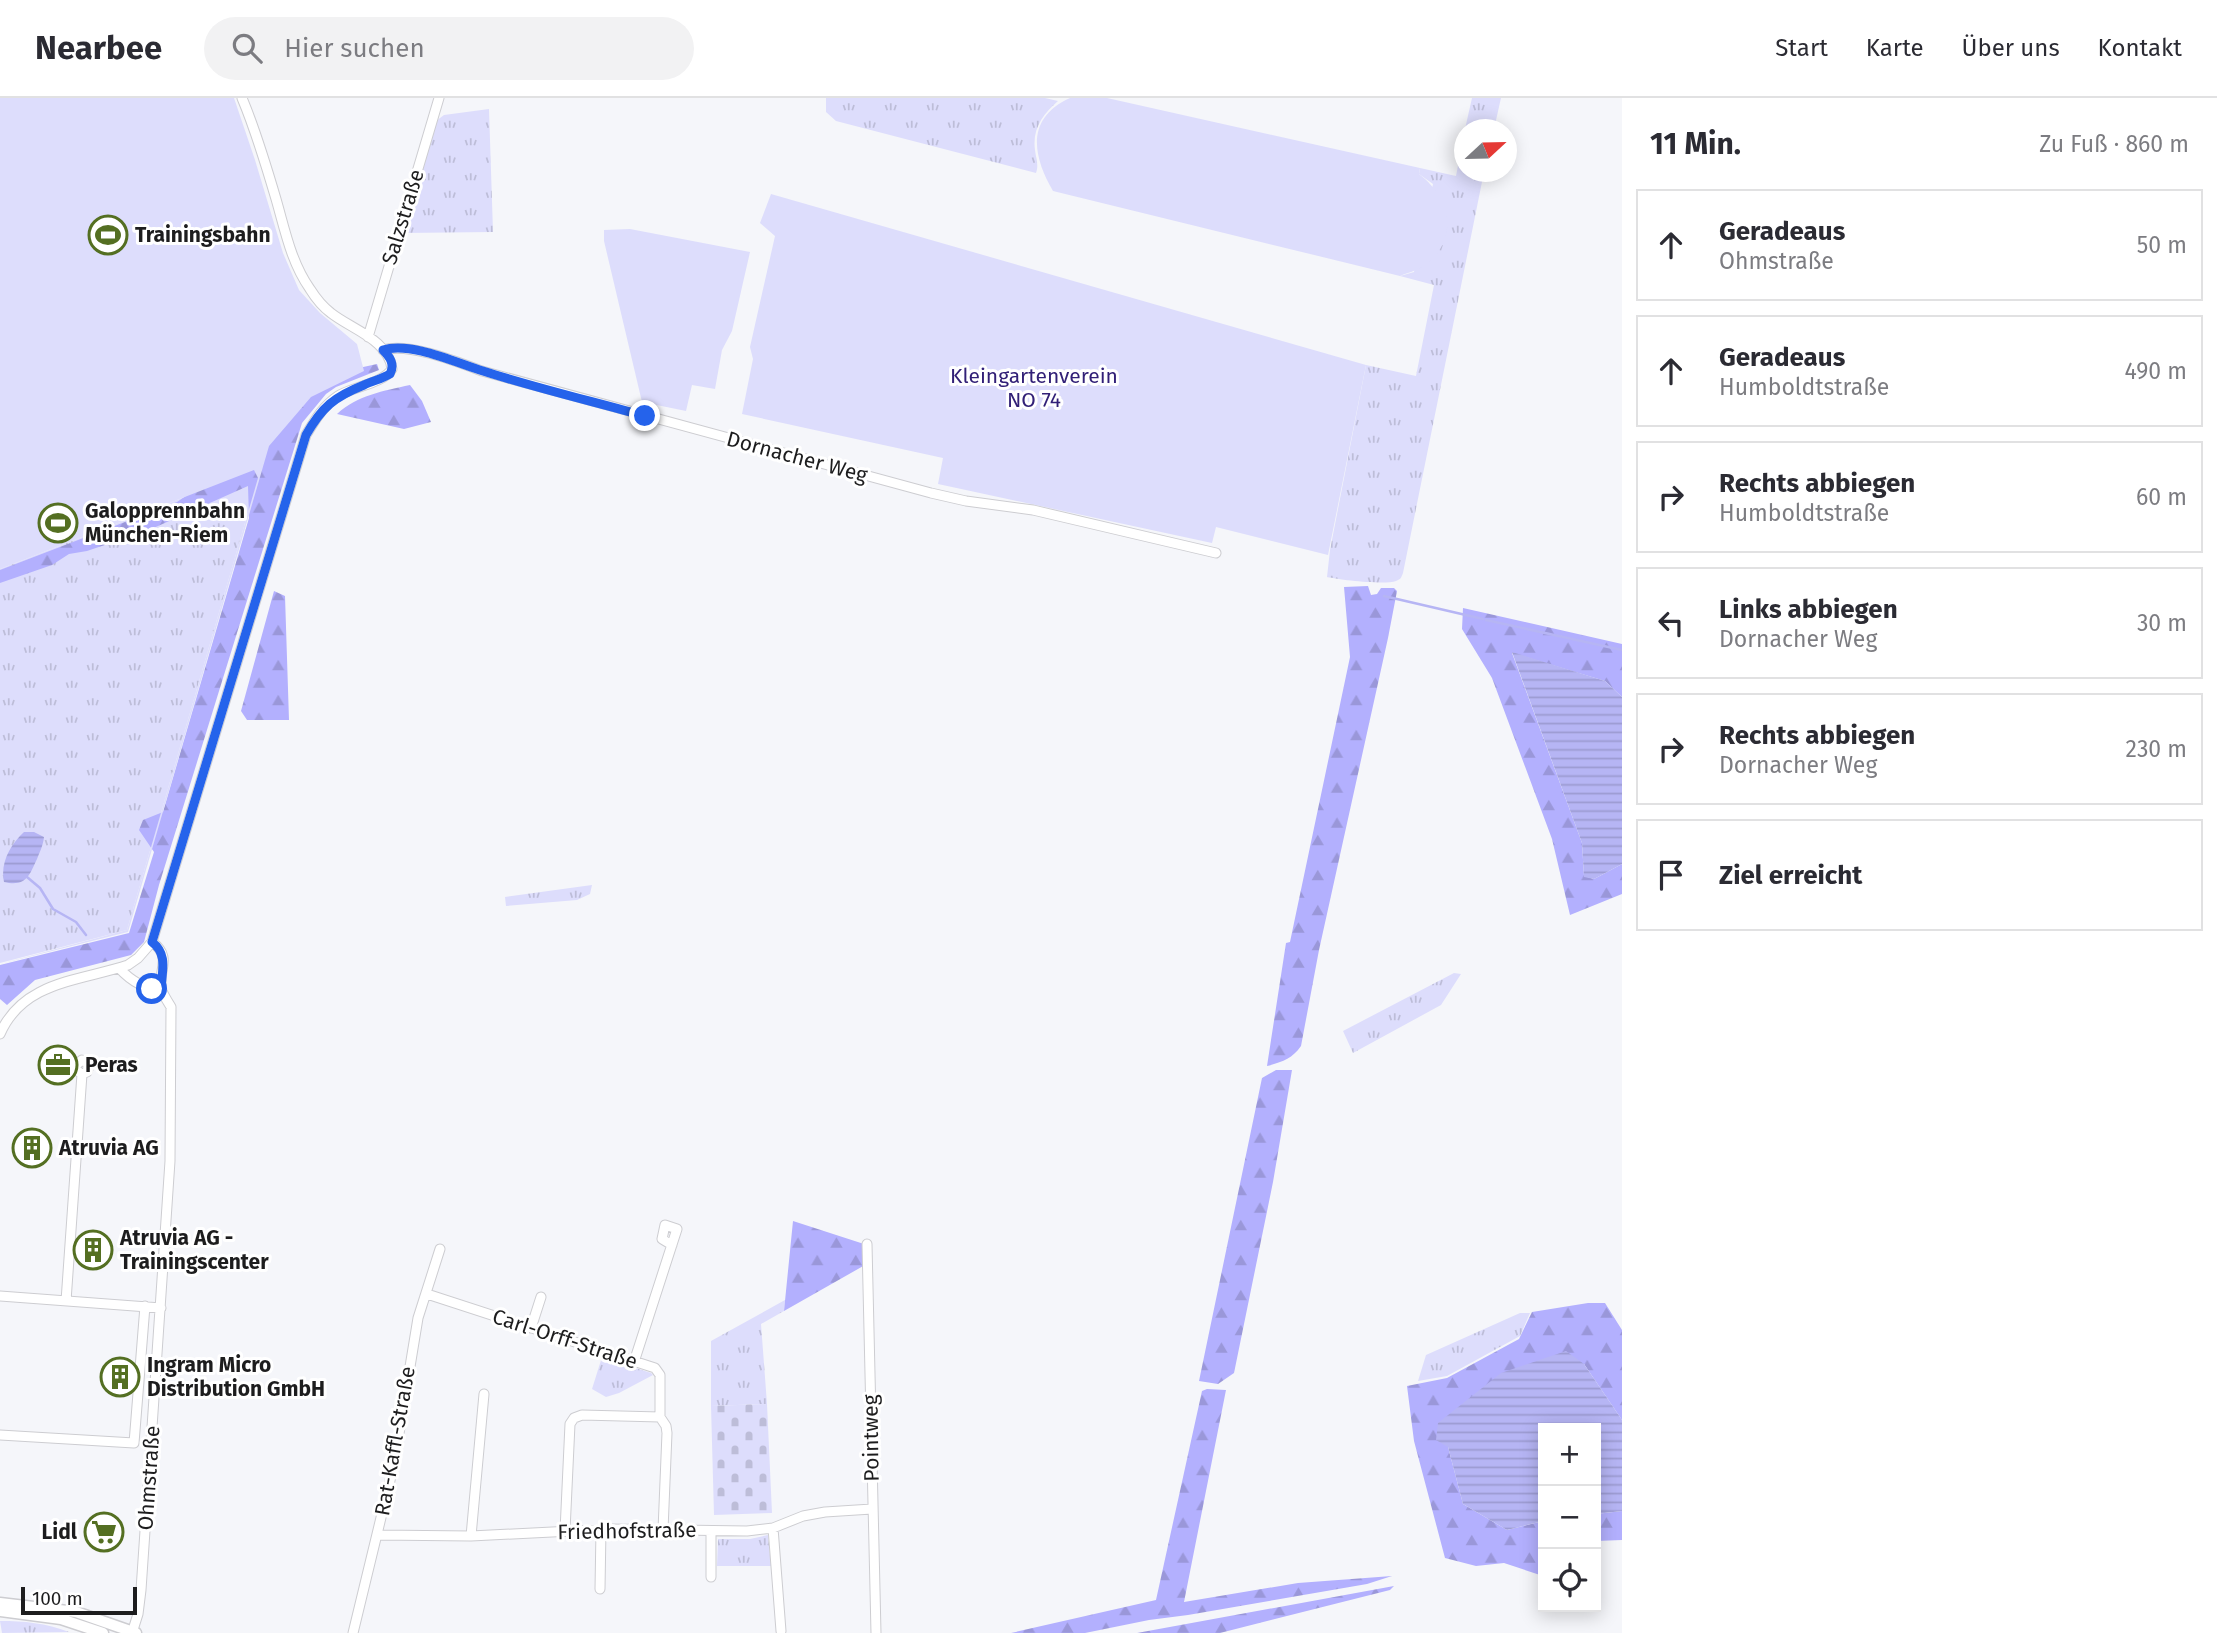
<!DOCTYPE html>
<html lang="de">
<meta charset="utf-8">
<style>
body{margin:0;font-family:"Fira Sans",sans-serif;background:#f2f2f3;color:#2b2b33}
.controls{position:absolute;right:21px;bottom:21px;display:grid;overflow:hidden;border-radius:0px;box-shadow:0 4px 18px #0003}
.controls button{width:63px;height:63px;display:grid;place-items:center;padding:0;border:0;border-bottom:2px solid #e1e1e2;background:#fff;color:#2b2b33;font:35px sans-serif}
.compass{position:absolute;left:1454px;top:21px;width:63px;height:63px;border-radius:50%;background:#fff;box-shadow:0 4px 18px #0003;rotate:68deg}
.scale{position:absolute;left:21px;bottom:18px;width:116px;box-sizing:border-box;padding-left:7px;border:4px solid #1d1d1e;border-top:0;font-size:19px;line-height:24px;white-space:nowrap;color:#1d1d1e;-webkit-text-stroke:5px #fff;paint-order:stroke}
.stop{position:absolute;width:21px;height:21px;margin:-16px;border:5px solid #2563eb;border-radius:50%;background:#fff}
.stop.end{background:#2563eb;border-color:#fff;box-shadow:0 2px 7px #0008}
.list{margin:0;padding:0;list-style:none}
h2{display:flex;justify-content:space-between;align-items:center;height:91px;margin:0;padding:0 28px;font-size:30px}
h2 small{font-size:23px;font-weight:400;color:#7c7c81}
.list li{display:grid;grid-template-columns:46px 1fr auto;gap:21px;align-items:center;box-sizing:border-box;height:112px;margin:0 14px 14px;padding:0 14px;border:2px solid #e1e1e2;border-radius:0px}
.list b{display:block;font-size:26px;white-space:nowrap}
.list p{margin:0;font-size:23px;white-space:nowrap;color:#7c7c81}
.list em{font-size:23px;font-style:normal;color:#7c7c81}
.icon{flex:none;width:38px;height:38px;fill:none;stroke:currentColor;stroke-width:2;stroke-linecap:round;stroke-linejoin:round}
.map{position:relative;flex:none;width:1622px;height:1535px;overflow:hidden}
header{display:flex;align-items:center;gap:42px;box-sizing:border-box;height:98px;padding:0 35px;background:#fff;border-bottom:2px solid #e1e1e2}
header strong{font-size:33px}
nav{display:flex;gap:38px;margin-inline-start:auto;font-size:24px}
.search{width:490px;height:63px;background:#f2f2f3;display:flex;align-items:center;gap:18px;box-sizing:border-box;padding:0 24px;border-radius:38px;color:#7c7c81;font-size:26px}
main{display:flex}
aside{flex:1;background:#fff}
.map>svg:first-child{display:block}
.grass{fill:url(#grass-tufts)}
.forest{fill:url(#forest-firs)}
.cemetery{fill:url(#cemetery-stones)}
.garden{fill:#ddddfc}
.water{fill:url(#water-rules)}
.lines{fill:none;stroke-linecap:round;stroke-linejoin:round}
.stream{stroke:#b6b5f4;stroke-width:2.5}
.minor-casing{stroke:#cdcdd1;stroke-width:11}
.tertiary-casing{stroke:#cdcdd1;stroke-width:13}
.minor{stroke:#fff;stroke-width:9}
.tertiary{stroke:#fff;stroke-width:10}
.route{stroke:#2563eb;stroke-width:9}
.labels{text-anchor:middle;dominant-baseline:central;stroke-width:6;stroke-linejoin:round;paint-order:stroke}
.street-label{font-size:21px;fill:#1d1d1e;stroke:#fff}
.poi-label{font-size:21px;font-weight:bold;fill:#1d1d1e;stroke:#fff;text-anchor:start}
.park-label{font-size:21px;fill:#322077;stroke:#fff}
</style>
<header>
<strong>Nearbee</strong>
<div class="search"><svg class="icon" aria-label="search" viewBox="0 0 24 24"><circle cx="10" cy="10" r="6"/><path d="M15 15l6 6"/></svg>Hier suchen</div>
<nav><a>Start</a><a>Karte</a><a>Über uns</a><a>Kontakt</a></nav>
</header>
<main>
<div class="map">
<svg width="1622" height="1535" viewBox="0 0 1622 1535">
<defs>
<pattern id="grass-tufts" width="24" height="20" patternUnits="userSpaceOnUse" patternTransform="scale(1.75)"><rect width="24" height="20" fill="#ddddfc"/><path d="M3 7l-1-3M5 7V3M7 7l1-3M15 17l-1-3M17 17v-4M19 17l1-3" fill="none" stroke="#bdbdd8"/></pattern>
<pattern id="forest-firs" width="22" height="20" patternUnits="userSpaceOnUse" patternTransform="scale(1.75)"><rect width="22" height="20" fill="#b3b0fe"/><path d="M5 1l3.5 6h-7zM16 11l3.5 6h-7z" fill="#9a97d9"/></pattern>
<pattern id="cemetery-stones" width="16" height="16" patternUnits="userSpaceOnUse" patternTransform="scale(1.75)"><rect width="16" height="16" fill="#ddddfc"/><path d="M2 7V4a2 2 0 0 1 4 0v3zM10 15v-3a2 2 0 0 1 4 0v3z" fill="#bdbdd8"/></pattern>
<pattern id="water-rules" width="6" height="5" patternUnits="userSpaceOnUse" patternTransform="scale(1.75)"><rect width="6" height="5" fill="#b6b5f4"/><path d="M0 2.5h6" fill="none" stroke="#9c9bd1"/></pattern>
</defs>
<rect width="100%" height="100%" fill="#f5f6fa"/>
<path class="grass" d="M826 0H1045L1058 3C1043 16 1032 31 1035 52 1036 61 1039 67 1036 75L836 23 826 14Z
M1472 0H1501L1494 31H1465Z
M489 11 493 134 403 135 436 23 444 17Z
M1464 36V74H1484L1403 475C1401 480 1401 481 1396 483 1385 487 1340 482 1327 479L1330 452 1366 267 1416 278 1434 187 1400 178 1414 174 1433 86 1419 76 1420 70 1456 78Z
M254 372 258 380 127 832 0 865V471Z
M592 787 590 796 577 802 506 808 505 799Z
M1454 875 1461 876 1441 907 1353 955 1343 933Z
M785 1202 784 1213 761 1226 767 1306 711 1308V1243Z
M1520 1215H1530L1520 1238 1447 1278 1418 1283 1426 1257Z
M602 1259 651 1275 653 1277 619 1295 606 1299 592 1291Z
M768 1437 771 1468H717L718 1441H750Z
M0 1523C24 1523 46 1525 69 1534L2 1535Z"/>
<path class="forest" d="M377 266 379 272 336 289 326 296 302 325 159 787 144 844 131 857 35 882 7 907 0 901V867L129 835 154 754 139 732 143 722 163 714 249 420 248 388 149 432 87 453 69 456 52 467 0 485V472L177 404 199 389 220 355 354 271Z
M410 287 422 303 431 324 404 331 337 316C358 297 383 293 410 287Z
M1368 488 1371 497 1377 496 1381 490H1394L1397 493 1388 540 1319 852 1301 948C1292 961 1282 964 1267 968L1286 845 1290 844 1350 559 1344 489Z
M274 493 285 498 289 622H247L241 613Z
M1463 510 1622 546V599L1605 583 1512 555 1582 745 1584 778 1594 781 1622 766V796L1570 817 1552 741 1492 580 1462 531Z
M1276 972H1292L1273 1084 1234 1275 1218 1286 1199 1283 1262 980Z
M793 1123 864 1146 865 1167 784 1213Z
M1588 1205H1605L1622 1232V1322L1584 1266 1448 1349 1463 1406 1507 1432 1543 1423V1478L1504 1465 1476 1468 1445 1460 1414 1343 1407 1288 1447 1280 1519 1241 1532 1214Z
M1207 1291 1226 1292 1184 1504 1298 1485 1392 1478 1367 1486 1188 1517 1149 1522 1085 1535H1011L1156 1502 1202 1293Z
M1622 1413V1442L1596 1443V1416Z
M1394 1488 1390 1492 1220 1535H1137Z"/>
<path class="cemetery" d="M767 1306 772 1415 714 1417 711 1308Z"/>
<path class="garden" d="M0 0H234L255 62 283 155 299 192 320 215 357 246 364 273 311 299 269 348 128 834 0 866 127 832 258 380 254 372 0 471Z
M1070 0H1107L1420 70 1419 76C1448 98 1460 136 1429 164 1421 172 1409 174 1400 178L1053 93C1032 57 1026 20 1070 0Z
M771 96 1366 267 1328 457 1216 429 1212 445 938 386 943 360 742 316 753 261 750 249 775 138 760 125Z
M630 131 750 154 732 233 722 252 715 291 692 287 686 313 642 304 604 143V132Z"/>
<path class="water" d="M1512 554 1605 583 1622 599V766L1594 781 1584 779 1582 745Z
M24 734H34L44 739C43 748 40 753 37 761 29 778 26 789 4 784 0 765 10 747 24 734Z
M1566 1253 1584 1266 1622 1322V1413L1596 1416V1330H1543V1423L1507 1432 1463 1406 1448 1349 1436 1342 1438 1325 1501 1275Z"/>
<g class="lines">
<path class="stream" d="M1384 498 1483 521
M1486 522 1622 552
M27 779 40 790 53 811 76 824 86 837"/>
<defs>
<path id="minor" d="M368 239 439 0
M383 252C408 244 458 264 482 273L931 395 966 403 1033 412 1216 455
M119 870C130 882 144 891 161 892
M0 936C23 883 80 883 128 867L138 860 152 844 306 337C315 322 323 308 338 298 352 289 384 285 392 271 389 242 351 231 331 215 323 209 315 199 310 191 291 164 285 132 276 101 266 67 256 33 242 0
M867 1146 876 1535
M427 1196 655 1270 660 1277V1319
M0 1198 161 1210
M66 1203 82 976 76 972 75 968 82 962 87 964 89 968 87 974 82 976
M531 1230 541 1199
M634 1264 677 1131 665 1127 662 1141 672 1147
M0 1337 134 1345 145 1208
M773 1430 781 1533
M565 1433 570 1326 574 1320 582 1317 660 1319 666 1328 667 1335 663 1432
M378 1437 471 1438 611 1431 747 1433 773 1430 803 1418 825 1414 872 1411
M471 1438 484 1296
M711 1479V1433
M600 1491 601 1431
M132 1535 138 1516 141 1492 170 1063 171 909C168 904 164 898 162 893 156 874 174 860 152 844
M353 1535 394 1366 418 1220 440 1151"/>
<path id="tertiary" d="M0 1505 76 1514 136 1535
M0 1513 61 1521 103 1535"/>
</defs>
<use href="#minor" class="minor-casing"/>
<use href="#tertiary" class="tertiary-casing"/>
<use href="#minor" class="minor"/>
<use href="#tertiary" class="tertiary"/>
</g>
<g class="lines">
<path class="route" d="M152 891H161C162 873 168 856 152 844L306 337C322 309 334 299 364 287 372 283 382 281 390 276 395 266 390 259 383 252 410 243 457 265 483 273 536 290 591 303 645 318"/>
</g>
<defs>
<symbol id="stadium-ring" viewBox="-11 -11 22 22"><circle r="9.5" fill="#fff" stroke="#546f22" stroke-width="1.5"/><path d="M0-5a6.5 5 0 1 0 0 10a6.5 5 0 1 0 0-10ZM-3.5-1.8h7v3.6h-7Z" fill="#546f22"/></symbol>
<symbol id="office-ring" viewBox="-11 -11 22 22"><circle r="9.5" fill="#fff" stroke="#546f22" stroke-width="1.5"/><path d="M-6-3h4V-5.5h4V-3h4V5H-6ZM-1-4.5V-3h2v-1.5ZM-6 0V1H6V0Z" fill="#546f22"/></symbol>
<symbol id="building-ring" viewBox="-11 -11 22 22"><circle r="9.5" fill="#fff" stroke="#546f22" stroke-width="1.5"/><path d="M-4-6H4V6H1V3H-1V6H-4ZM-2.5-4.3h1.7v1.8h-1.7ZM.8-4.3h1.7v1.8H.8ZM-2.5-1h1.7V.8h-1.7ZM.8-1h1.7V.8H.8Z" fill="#546f22"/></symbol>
<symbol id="supermarket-ring" viewBox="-11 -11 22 22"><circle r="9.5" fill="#fff" stroke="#546f22" stroke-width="1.5"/><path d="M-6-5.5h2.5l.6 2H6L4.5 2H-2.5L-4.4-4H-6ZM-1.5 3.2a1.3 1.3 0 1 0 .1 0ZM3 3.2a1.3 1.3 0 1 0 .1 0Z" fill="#546f22"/></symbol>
</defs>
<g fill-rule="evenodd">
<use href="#stadium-ring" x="86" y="115" width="44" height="44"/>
<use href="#stadium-ring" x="36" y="403" width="44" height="44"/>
<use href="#office-ring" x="36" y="945" width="44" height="44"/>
<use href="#building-ring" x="10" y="1028" width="44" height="44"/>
<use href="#building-ring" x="71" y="1130" width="44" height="44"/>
<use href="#building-ring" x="98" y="1257" width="44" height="44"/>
<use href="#supermarket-ring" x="82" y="1412" width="44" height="44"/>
</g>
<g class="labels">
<g class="street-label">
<text transform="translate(403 119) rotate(-73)">Salzstraße</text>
<text transform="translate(797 359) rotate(15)">Dornacher Weg</text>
<text transform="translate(565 1241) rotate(18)">Carl-Orff-Straße</text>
<text transform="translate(871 1340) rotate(-91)">Pointweg</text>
<text transform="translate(395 1343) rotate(-80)">Rat-Kaffl-Straße</text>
<text transform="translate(149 1380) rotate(-86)">Ohmstraße</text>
<text transform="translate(627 1433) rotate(-1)">Friedhofstraße</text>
</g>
<g class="poi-label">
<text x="135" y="137">Trainingsbahn</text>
<text x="85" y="413">Galopprennbahn<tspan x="85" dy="24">München-Riem</tspan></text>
<text x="85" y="967">Peras</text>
<text x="59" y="1050">Atruvia AG</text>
<text x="120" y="1140">Atruvia AG -<tspan x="120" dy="24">Trainingscenter</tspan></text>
<text x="147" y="1267">Ingram Micro<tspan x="147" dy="24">Distribution GmbH</tspan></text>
<text x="77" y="1434" text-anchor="end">Lidl</text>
</g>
<g class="park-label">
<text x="1034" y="278">Kleingartenverein<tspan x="1034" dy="24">NO 74</tspan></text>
</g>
</g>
</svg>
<div class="controls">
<button>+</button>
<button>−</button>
<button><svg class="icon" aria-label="locate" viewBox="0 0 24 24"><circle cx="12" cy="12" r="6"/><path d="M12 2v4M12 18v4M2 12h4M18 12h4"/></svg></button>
</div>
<svg class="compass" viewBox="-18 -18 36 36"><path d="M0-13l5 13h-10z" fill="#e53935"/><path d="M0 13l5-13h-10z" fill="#7c7c81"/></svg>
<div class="scale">100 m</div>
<div class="stop" style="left:152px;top:891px"></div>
<div class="stop end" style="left:645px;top:318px"></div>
</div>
<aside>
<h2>11 Min.<small>Zu Fuß · 860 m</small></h2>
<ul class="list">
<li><svg class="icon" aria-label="ahead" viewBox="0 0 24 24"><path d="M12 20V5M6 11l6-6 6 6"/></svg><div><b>Geradeaus</b><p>Ohmstraße</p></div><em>50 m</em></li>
<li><svg class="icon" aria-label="ahead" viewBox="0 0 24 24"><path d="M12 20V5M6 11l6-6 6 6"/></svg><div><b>Geradeaus</b><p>Humboldtstraße</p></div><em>490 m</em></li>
<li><svg class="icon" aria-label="right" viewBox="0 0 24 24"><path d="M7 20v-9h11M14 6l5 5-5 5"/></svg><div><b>Rechts abbiegen</b><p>Humboldtstraße</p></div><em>60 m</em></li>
<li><svg class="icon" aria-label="left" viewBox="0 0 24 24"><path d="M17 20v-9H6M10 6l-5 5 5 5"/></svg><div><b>Links abbiegen</b><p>Dornacher Weg</p></div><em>30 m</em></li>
<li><svg class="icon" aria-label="right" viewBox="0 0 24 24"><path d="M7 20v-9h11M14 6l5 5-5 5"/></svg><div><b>Rechts abbiegen</b><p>Dornacher Weg</p></div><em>230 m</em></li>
<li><svg class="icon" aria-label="arrive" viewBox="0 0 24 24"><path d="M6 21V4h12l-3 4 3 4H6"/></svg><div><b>Ziel erreicht</b></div></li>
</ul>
</aside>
</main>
